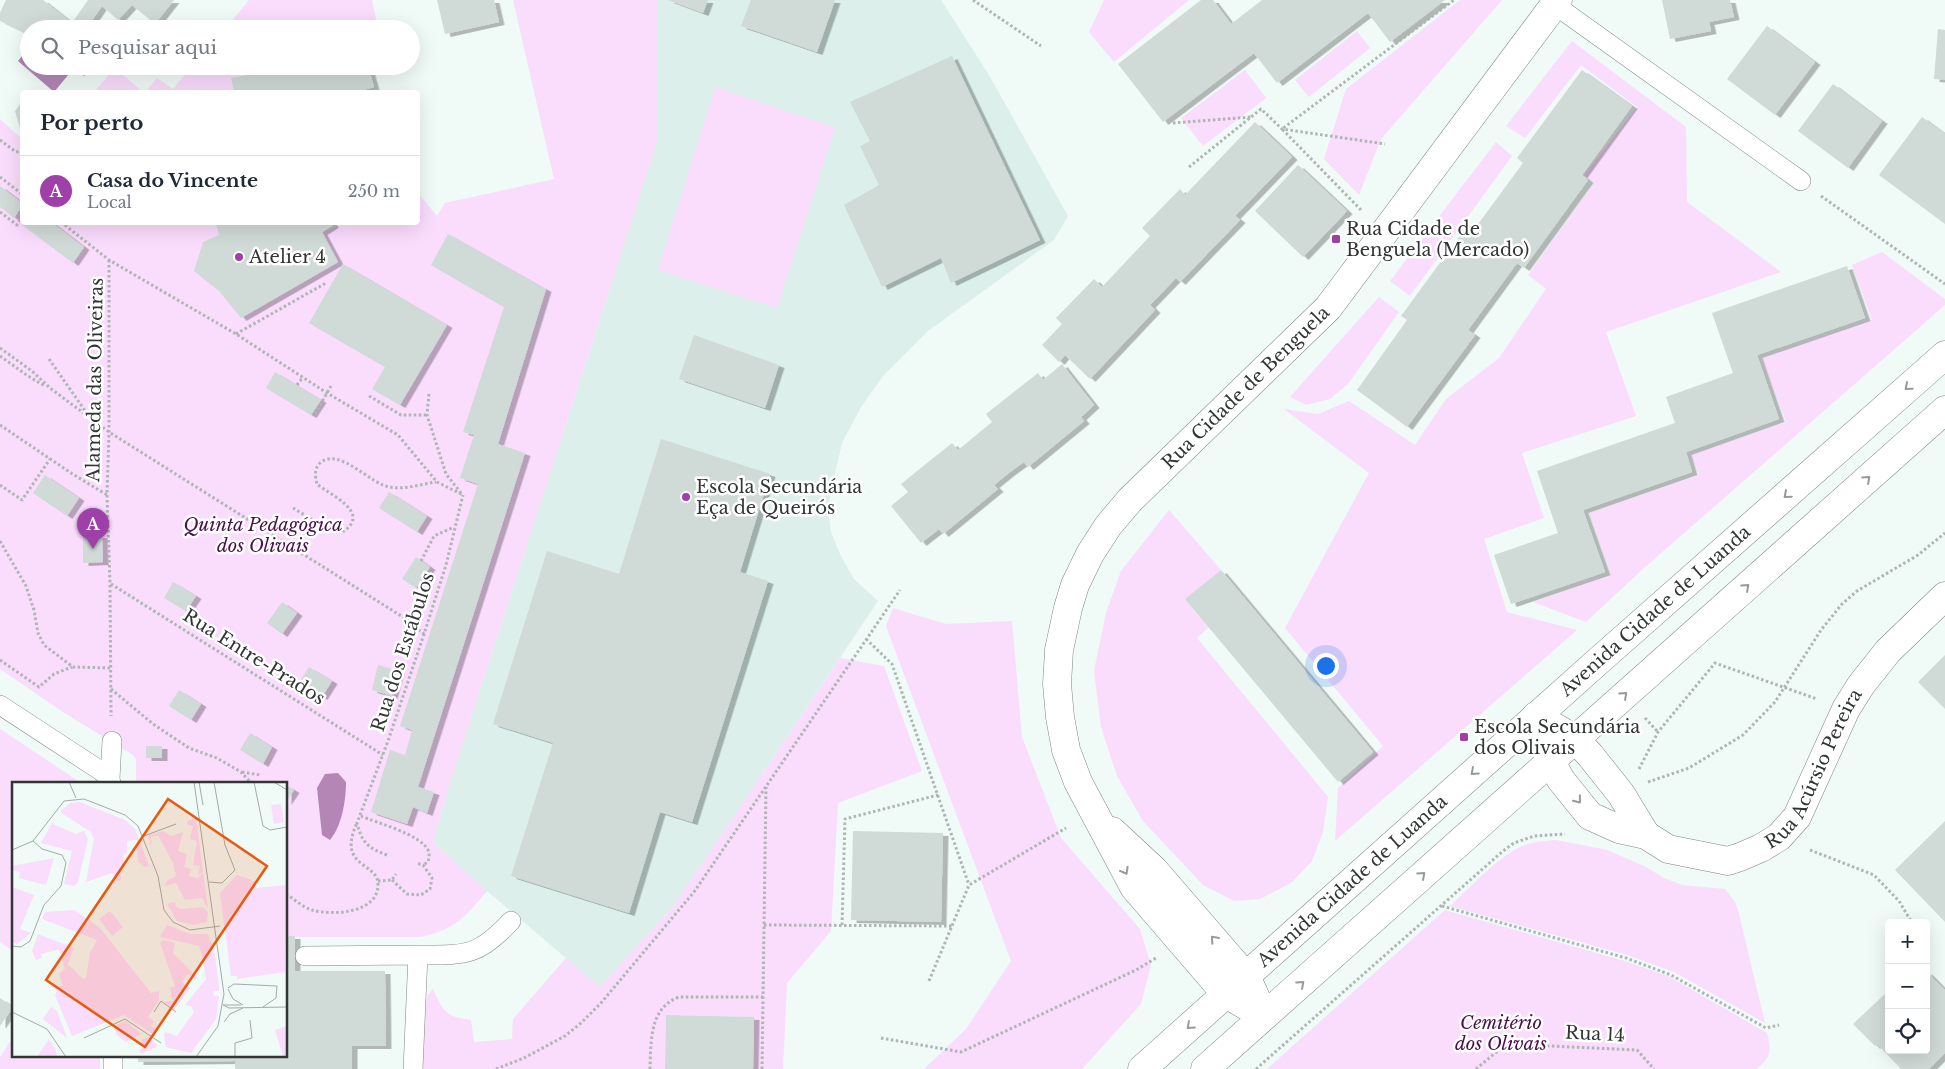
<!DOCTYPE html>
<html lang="pt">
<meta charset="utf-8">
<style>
body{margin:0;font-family:"Libre Baskerville",serif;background:#f2f2f3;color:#1f2937}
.controls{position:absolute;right:15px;bottom:15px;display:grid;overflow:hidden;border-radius:5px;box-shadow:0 5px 20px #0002}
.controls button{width:45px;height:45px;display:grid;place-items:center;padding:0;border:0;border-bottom:1px solid #e0e1e3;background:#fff;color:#1f2937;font:25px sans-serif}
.you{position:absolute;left:1325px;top:665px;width:18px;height:18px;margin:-12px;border:4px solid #fff;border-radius:50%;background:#1a73e8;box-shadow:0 0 0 8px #1a73e833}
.badge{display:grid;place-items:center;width:32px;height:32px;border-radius:50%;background:#9f40a8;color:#fff;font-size:16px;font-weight:700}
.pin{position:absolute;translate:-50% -41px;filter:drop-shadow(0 1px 2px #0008)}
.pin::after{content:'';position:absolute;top:26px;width:18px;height:15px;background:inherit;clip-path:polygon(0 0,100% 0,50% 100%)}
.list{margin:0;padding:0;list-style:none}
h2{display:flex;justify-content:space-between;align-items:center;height:65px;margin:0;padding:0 20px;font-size:21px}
h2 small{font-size:16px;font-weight:400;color:#747a83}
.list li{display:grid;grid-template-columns:32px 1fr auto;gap:15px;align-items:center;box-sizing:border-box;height:70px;padding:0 20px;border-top:1px solid #e0e1e3}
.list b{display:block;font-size:19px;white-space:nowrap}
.list p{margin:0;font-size:16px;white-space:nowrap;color:#747a83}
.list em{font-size:16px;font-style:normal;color:#747a83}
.icon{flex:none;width:28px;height:28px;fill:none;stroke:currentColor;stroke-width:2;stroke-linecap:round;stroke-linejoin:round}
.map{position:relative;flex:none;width:1945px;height:1069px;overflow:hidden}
.search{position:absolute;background:#fff;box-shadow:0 5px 20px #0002;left:20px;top:20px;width:400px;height:55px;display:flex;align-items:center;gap:12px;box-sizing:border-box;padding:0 18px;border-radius:28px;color:#747a83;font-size:19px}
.panel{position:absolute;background:#fff;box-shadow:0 5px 20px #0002;left:20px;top:90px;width:400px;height:135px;border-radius:5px}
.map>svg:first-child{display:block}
.built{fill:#dcefea}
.green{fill:#fadcfc}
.water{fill:#b386b6}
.building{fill:#d0dad7;filter:url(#shadow)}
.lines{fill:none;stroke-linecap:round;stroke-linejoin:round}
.lane-casing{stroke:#7d8684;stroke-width:20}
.street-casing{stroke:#7d8684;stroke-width:29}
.secondary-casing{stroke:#7d8684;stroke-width:29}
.path{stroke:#aeb6b4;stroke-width:3;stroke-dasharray:2.5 2.5;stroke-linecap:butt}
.lane{stroke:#fff;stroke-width:19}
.street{stroke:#fff;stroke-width:28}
.secondary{stroke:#fff;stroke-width:28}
.oneway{stroke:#989a9a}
.poi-dot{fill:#9f40a8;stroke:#fff;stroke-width:2}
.labels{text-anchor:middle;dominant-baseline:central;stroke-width:5;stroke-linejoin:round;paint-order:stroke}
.poi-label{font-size:18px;fill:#313534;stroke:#fff;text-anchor:start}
.street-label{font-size:18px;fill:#313534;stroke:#fff}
.park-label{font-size:18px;font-style:italic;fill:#49104e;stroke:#fff}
.inset-road{fill:none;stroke:#a4aba9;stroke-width:1}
.view{fill:#e8590c;fill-opacity:0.15;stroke:#e8590c;stroke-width:2.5}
.inset-edge{fill:none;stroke:#313534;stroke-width:2.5}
</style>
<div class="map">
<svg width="1945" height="1069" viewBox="0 0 1945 1069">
<defs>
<filter id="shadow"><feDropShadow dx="5.5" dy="3" stdDeviation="0" flood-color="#0004"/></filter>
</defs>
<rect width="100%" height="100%" fill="#f0faf7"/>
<path class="built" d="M658 0H941L989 75 1068 216 1054 240 928 331 883 376 861 407 842 443 832 486 828 509 831 532 840 554 854 579 878 601 674 905 600 987 487 891 433 842 449 786 658 139Z"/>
<path class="green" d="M249 0H372L378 29H225Z
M513 0H658V139L449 786 433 842 487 891C464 918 456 929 421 937H286V783H136V759L133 755 63 712 0 669V119L22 139V222L215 223 219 235V291L322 232 347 223 418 222V194H419L437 216 445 203 554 179Z
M1104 0H1189L1114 62 1089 32Z
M1460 0H1502L1381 139 1359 195 1324 159 1346 89Z
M1357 31 1370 48 1309 97 1295 80Z
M1572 41 1686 127 1687 202 1781 272 1606 332 1636 416 1522 453 1544 518 1484 539 1507 612 1577 630 1335 841 1338 788 1383 746 1285 628 1369 473 1284 409 1318 414 1349 401 1415 445 1446 399 1499 358 1546 289 1528 275 1594 183 1584 175 1637 107 1581 65 1525 138 1506 126Z
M192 66H292L231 78 234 92H145L157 78 173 89Z
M115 68 143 92H94Z
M1245 70 1266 98 1203 146 1181 118Z
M715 87 835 127 777 308 658 270Z
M1496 142 1512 156 1410 296 1390 281Z
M1882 252 1945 299V305L1644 568 1586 622 1533 602 1611 574 1589 513 1699 475 1691 455 1786 422 1762 358 1872 320 1852 265Z
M1379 297 1399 312 1348 384 1330 399 1306 405 1290 397Z
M1169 510 1221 570 1186 599 1209 627 1197 638 1328 797 1323 832 1312 861 1291 883 1260 899 1234 901 1203 885 1143 821 1117 776 1101 727 1094 671 1106 613 1121 571Z
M893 608 946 624 1012 621 1022 737 1061 838 1140 929 1151 965 1141 1004 1082 1069H924L966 1029 1011 961 886 626Z
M840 658 884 666 922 771 838 803 831 931 787 983 783 1069H753L754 1017 666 1015 665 1069H421L425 1004 428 995 433 989C444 1012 444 1016 471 1020L474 1042 512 1039 513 1019 566 958 600 987 674 905Z
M0 729 81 783H14V952L0 942Z
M1556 840 1607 850 1646 867 1664 878 1682 885 1725 889 1735 902 1738 910 1765 1023 1674 972 1627 955 1450 906C1470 888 1500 854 1525 845 1536 841 1545 841 1556 840Z
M1445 910 1625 961 1670 977 1767 1033C1772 1051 1771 1056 1757 1069H1267Z
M14 1036V1055H100V1069H0V1057Z"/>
<path class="water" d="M29 47V66H93L84 76 74 68 54 92 18 61Z
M338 773 346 782C346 800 342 826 330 840L322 835 317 788 325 774Z"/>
<path class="building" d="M6 0H43L72 23 88 0H174L155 24 132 5 118 20 102 6 86 29H29V35L0 21V13Z
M437 0H494L499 22 445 34Z
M668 0H708L703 13Z
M751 0H835L817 52 741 26Z
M1201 0H1213L1231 24 1262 0H1445L1390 42 1368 13 1277 83 1254 53 1163 122 1118 64Z
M1662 0H1730L1734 17 1709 22 1711 31 1670 39Z
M1767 26 1815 62 1775 115 1727 79Z
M1938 29 1945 30V80L1934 79Z
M952 56 1040 240 951 283 941 258 882 287 844 205 879 185 860 146 870 141 850 102Z
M292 66H368L374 87 356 92H234L231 78Z
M1582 70 1632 106 1582 175 1588 180 1524 268 1517 263 1468 330 1475 335 1407 427 1357 390 1407 320 1401 316 1467 226 1473 231 1523 163 1517 158Z
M1833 84 1882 121 1848 168 1798 131Z
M22 102V128H20L15 111Z
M1922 117 1945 134V224L1879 175Z
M1255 122 1292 157 1235 216 1240 220 1180 282 1176 278 1150 305 1155 310 1090 379 1065 355 1059 362 1042 345 1062 324 1056 318 1094 279 1102 287 1150 236 1142 228 1180 189 1185 195Z
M1298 165 1347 211 1303 257 1255 211Z
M0 186 22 203V206L14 218 0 207Z
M24 222H51L84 247 73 263 22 225Z
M215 222H332L333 225 322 232 338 262 241 318 219 291 194 271 203 242 219 235Z
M448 234 546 289 498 444 525 453 418 787 434 792 427 813 413 807 407 824 371 812 390 750 405 755 412 730 400 726 478 484 460 478 474 435 463 432 504 307 431 265Z
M343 264 447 325 400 405 372 389 385 367 309 323Z
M1847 266 1865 318 1757 355 1779 419 1686 452 1692 472 1583 510 1605 572 1511 604 1494 555 1558 533 1537 471 1675 423 1666 397 1733 373 1712 313Z
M694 335 779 365 765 408 679 379Z
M1062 364 1094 405 1081 417 1084 421 1028 467 1024 462 1010 472 994 485 998 489 943 534 939 529 921 543 891 506 908 492 901 484 952 443 958 450 992 422 986 414 1038 373 1043 380Z
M275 372 321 400 311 415 266 388Z
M661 439 770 474 740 572 768 581 692 822 660 812 629 913 511 876 553 743 493 724 547 551 619 574Z
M45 475 79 498 67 516 33 493Z
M389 492 427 516 417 532 379 508Z
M102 535 103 562 83 563V536Z
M416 557 430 567 416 588 402 579Z
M1221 570 1373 752 1338 782 1185 599Z
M173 582 196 596 186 611 164 598Z
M282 602 297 613 282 634 267 623Z
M1945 655V709L1918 682Z
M378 665 399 671 392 696 372 690Z
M309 667 332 681 322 697 299 683Z
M179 690 201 704 191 720 169 706Z
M250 733 272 747 263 764 240 750Z
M146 746H162V758H146Z
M286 785 294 790 286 802Z
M1945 821V922L1895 870Z
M853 831 943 833 941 922 851 920Z
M286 936H295V971H385L386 1046H352V1069H235V1061L138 1062V1055H286Z
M1926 971 1945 990V1053L1929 1069H1901L1877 1044 1875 1046 1853 1024 1889 990V1050H1926Z
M0 998 13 1007 0 1026Z
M666 1015 754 1017 753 1069H665Z"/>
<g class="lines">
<defs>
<path id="lane" d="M1555 5 1801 181
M0 705 101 771 110 779 111 783
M110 779 112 741
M418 955C465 955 478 957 511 921
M305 956 418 955 413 1069
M113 1069V1055"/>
<g id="street">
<path id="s1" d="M1536 716 1550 760 1561 780 1590 816 1619 829 1646 835 1668 849 1728 861 1740 857 1761 848 1779 837 1797 817 1846 709 1861 685 1888 651 1945 596"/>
<path d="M1536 716 1575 739 1590 755 1621 794 1646 835"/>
<path d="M1112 831 1154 870 1230 958 1246 976 1256 998"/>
<path id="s2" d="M1264 1016 1226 994 1134 887 1078 782 1066 750 1060 717 1057 684 1059 650 1068 608 1075 585 1090 554 1108 526 1130 500 1328 308 1558 0"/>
</g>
<g id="secondary">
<path id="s3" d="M1142 1069 1595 664 1945 355"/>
<path d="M1205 1069 1945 410"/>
</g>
</defs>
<use href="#lane" class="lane-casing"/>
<use href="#street" class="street-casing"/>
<use href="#secondary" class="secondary-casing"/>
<path class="path" d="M973 0 1041 46
M1173 123 1251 117
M0 140 16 152 22 151
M1189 167 1261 109 1282 129 1385 144
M0 177 22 194
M1821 196 1945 284
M1361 210 1282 129 1454 0
M0 212 17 225 22 217
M61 222 109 260 236 334 327 393 398 435 437 482 463 495
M109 260V432L107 495 110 584 111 716
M236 334 326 283
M0 348 32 371 50 388 109 432 406 619 424 634
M0 356 28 376 45 386
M49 359 88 415
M297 385 303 377
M429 394 427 415 446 474 461 493
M369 396 401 415H427
M315 414 331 386
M0 425 71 473 107 495
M0 485 22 500 50 459
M293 508 328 529 344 531C371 512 330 495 317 484 315 476 314 469 320 463 339 446 371 485 390 487 404 490 421 484 436 482
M0 541 26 586 34 610 38 633 44 645 73 667 111 668
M421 561 434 536 454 527
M111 584 383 755
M866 639 892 664 969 885
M0 660 39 687 54 674 72 667
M111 689 153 724 189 748 217 758 241 772 251 783
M1645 718 1658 732
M1639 769 1658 732 1715 663 1817 699
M242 772 260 775
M1648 782 1689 768 1743 735 1775 702 1821 630 1842 604 1857 591 1918 555 1945 533
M361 816C377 823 420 834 428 850 430 854 429 858 428 862L423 865
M1810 850 1874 875 1899 901 1911 921
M387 855C368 848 362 843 357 823L388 741 424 634 446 565 463 495
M392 880 407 894 421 895 430 889 432 878 423 865 416 863
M378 881 392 880 396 874
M286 894C294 899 304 908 312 910 333 916 379 913 378 884 378 862 336 868 357 823
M1442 906 1626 958 1671 975 1766 1028 1779 1025
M764 925 952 926
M842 925 845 819 938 795
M929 981 969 885 1066 828
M881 1038 961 1052 1136 970 1156 958
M496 1069 524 1058 565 1036 581 1023 601 1003 694 892 900 590
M650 1069C651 1042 649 1008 679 997H763
M762 1069 766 787
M1256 1069 1503 851 1514 843 1534 836 1565 834
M1476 1069 1506 1044 1637 1050 1654 1069"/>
<use href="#lane" class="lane"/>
<use href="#street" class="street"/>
<use href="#secondary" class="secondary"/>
</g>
<defs><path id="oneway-chevron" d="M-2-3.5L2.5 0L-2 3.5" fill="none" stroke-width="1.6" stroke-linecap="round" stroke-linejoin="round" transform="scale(1.25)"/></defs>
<g class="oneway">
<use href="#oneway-chevron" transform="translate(1908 387) rotate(139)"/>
<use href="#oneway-chevron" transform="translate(1867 479) rotate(-42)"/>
<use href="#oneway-chevron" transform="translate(1787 495) rotate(139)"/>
<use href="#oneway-chevron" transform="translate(1746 587) rotate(-42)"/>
<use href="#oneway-chevron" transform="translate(1624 695) rotate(-42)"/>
<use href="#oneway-chevron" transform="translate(1474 772) rotate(138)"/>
<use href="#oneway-chevron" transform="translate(1578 800) rotate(51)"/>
<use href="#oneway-chevron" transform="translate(1125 871) rotate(61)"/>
<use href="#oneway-chevron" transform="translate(1422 875) rotate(-42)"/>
<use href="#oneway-chevron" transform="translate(1214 939) rotate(-131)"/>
<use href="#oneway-chevron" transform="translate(1301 984) rotate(-42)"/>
<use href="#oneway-chevron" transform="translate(1190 1026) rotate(138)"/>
</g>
<g class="poi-dot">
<rect x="1331" y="234" width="10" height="10" rx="2.5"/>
<circle cx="239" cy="257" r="5"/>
<circle cx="686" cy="497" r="5"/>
<rect x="1459" y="732" width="10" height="10" rx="2.5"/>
</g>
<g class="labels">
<g class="poi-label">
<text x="1346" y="229">Rua Cidade de<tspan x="1346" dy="21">Benguela (Mercado)</tspan></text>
<text x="249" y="257">Atelier 4</text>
<text x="696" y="487">Escola Secundária<tspan x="696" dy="21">Eça de Queirós</tspan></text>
<text x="1474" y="727">Escola Secundária<tspan x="1474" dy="21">dos Olivais</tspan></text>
</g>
<g class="street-label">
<text transform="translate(95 380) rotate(-89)">Alameda das Oliveiras</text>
<text stroke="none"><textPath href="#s2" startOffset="769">Rua Cidade de Benguela</textPath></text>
<text stroke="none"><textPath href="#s3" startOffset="688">Avenida Cidade de Luanda</textPath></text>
<text transform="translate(403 652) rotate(-72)">Rua dos Estábulos</text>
<text transform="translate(254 657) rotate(32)">Rua Entre-Prados</text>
<text stroke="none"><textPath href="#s1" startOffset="395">Rua Acúrsio Pereira</textPath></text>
<text stroke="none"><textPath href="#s3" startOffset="282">Avenida Cidade de Luanda</textPath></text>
<text transform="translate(1595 1034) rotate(3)">Rua 14</text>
</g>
<g class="park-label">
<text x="263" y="525">Quinta Pedagógica<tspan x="263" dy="21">dos Olivais</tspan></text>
<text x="1501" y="1023">Cemitério<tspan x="1501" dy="21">dos Olivais</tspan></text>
</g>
</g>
<g transform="translate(12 782)">
<rect width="275" height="275" fill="#f0faf7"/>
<path d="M68 20 113 38 123 47 137 84 132 85 126 79 125 58 115 59V71L111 72 112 84H108L109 98 105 99 100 91 74 100 82 57 79 50 48 30 58 21ZM269 22 272 40 262 42 259 23ZM43 36 41 42 64 52 72 49 76 57 66 100 62 104 52 102 60 69 29 61ZM184 36 191 90 186 93 188 84 181 83 185 59 178 57 181 44 175 42V39ZM151 49 159 54 171 50 166 69 175 72 172 85 179 87 177 94 185 96 191 91 196 127 190 116 173 118 164 101 152 104 156 98 164 94 161 81 146 53 139 55 140 66 136 54ZM42 76 34 103 7 96 8 90 0 88V84ZM225 93 240 98 235 101 242 99 244 106 275 103 273 190 225 197V194H219L208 111ZM0 105 22 113 8 147 19 151 5 162 0 160ZM163 120 164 125 169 127 191 125 196 130 195 140 182 143 165 139 155 122ZM62 128 88 146 139 211 147 209V218L136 235 142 239 139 244 144 248 141 252 112 233 60 254 43 213 45 209 38 204H51L47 192 53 187 47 167 29 172 30 176 24 178 20 169 26 152 62 166 56 182 71 197 74 196 78 171 85 158 30 137 33 130ZM98 129 111 145 100 154 87 137ZM155 143 178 152H196L202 168 207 203V209H201L202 214H207L204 237 179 271 154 265 152 253 153 250 165 254 182 230 179 224 173 223 194 197 190 173 187 164 148 155ZM151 158 163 161 161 171 185 195 184 198 176 192 170 200 178 206 162 228 153 220 161 219 158 206 163 204 148 161ZM39 225 45 229 55 256 31 237ZM114 239 129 252 114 260 105 253 101 244ZM275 244V275H271L263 248ZM137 255 146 264 129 272 127 268 132 265 129 258ZM37 257 43 266 45 275H25Z" fill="#fadcfc"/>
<path class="inset-road" d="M57 0 64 16M182 0 212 212 206 244 184 275M187 0 191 23M242 0 251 44 258 48 275 45M262 0 275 8M132 54 164 42M0 68 21 59 52 19 72 17 113 33 126 44 146 94 152 128 161 140 178 148 208 144M197 100 210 101 223 88 213 63 202 0M0 164 9 165 18 159 32 123 49 104 54 81 50 73 30 67 21 59M216 206 222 202 265 204 264 216 251 225M216 207 221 217 231 223M211 223 217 226 275 225M211 223H229M0 230 35 247 54 275M142 230 149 219 164 230M212 240 218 232 231 226M72 256 113 237 149 261M223 275V261L240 256 238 238"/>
<path class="view" d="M156 17 255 84 133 265 34 198Z"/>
<rect width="275" height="275" class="inset-edge"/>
</g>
</svg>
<div class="controls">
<button>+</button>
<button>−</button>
<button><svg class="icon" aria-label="locate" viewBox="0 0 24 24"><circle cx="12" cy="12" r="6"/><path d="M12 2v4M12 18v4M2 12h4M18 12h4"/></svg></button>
</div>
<div class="you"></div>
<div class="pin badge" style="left:93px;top:549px">A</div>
<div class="search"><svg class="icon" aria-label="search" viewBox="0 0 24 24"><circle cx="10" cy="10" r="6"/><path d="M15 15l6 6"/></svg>Pesquisar aqui</div>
<section class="panel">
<h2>Por perto<small></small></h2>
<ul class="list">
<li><span class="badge">A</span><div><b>Casa do Vincente</b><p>Local</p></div><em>250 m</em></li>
</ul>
</section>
</div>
